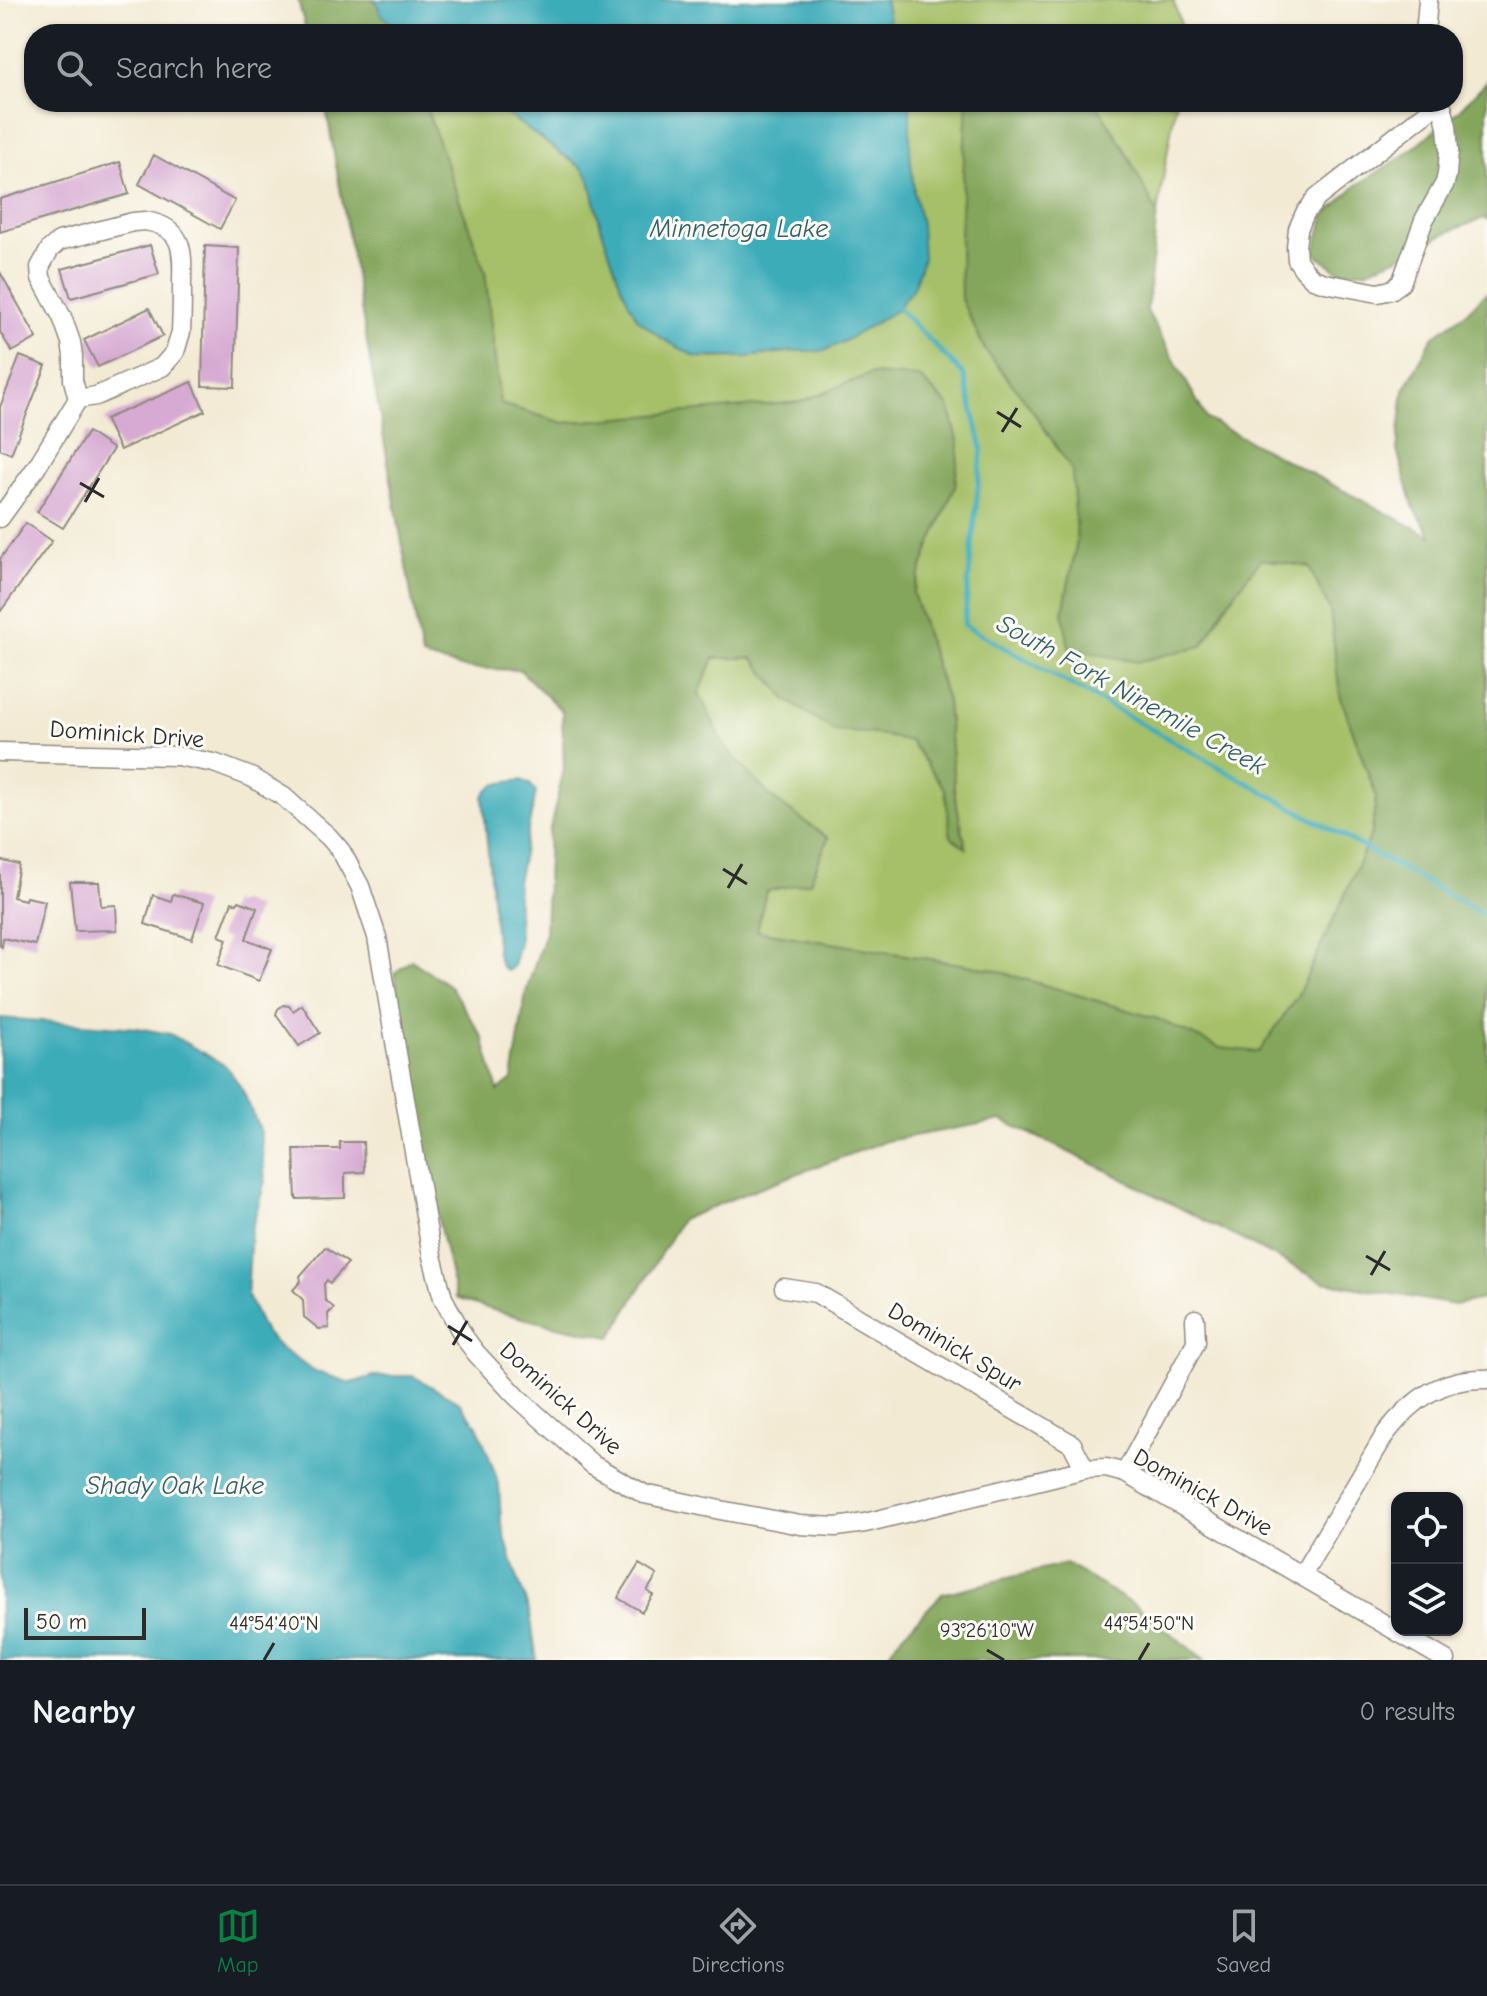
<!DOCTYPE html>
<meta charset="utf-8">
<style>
body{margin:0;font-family:"Comic Neue",sans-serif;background:#20242c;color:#f1f3f6}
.controls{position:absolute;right:24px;bottom:24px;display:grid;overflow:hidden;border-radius:16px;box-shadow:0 2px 6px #0004}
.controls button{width:72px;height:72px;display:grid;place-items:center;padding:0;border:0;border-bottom:2px solid #363941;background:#171b24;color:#f1f3f6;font:40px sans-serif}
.scale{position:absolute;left:24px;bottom:20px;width:122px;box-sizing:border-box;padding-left:8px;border:4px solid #2b2b2b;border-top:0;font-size:22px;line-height:28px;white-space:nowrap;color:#2b2b2b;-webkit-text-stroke:6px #fdfcf7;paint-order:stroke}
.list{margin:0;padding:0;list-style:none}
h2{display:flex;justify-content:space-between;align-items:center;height:104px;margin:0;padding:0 32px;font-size:34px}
h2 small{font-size:26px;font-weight:400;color:#9ea1a6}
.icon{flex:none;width:44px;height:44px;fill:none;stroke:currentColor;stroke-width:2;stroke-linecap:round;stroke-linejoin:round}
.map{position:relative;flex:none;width:1487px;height:1660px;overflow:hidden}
.search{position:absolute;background:#171b24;box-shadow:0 2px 6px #0004;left:24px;right:24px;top:24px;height:88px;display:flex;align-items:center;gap:20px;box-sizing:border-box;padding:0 28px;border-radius:32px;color:#9ea1a6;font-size:30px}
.sheet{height:224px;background:#171b24}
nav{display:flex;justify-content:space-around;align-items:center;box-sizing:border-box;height:112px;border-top:2px solid #363941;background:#171b24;font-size:22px;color:#9ea1a6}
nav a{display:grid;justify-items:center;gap:4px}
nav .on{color:#0b8043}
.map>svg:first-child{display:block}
.green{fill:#a5c067;stroke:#687649;stroke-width:2}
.forest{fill:#84a65c;stroke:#586844;stroke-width:2}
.water{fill:#3cacb9;stroke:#346c72;stroke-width:2}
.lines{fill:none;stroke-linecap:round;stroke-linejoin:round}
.stream{stroke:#3cacb9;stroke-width:5}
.building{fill:#d7aad3}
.minor-casing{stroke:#8f8a80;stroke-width:21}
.minor{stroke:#fff;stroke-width:18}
.ticks{fill:none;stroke:#2b2b2b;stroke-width:3}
.labels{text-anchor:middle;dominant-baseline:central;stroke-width:6;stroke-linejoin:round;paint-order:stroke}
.street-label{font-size:24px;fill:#2b2b2b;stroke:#fdfcf7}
.water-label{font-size:26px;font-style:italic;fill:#325f64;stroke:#fdfcf7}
.ticks-label{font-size:20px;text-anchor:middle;fill:#2b2b2b;stroke:#fdfcf7;stroke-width:6;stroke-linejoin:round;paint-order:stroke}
</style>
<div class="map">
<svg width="1487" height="1660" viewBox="0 0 1487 1660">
<rect width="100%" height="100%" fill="#fdfcf7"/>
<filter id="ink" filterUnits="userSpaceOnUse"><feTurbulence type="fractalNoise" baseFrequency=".0125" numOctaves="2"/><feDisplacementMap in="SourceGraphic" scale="16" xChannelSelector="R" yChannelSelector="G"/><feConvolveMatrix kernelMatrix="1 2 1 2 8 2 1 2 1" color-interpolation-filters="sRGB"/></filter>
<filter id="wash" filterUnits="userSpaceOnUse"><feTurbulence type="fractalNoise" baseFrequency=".006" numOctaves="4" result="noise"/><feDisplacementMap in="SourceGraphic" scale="32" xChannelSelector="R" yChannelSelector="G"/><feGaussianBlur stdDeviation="1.8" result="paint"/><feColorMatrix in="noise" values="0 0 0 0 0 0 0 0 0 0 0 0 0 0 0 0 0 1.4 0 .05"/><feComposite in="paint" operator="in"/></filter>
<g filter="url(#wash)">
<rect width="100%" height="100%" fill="#f3ead4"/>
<path class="green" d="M885 0H1173L1184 34H892Z
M424 102H485L508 115 565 157 582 168 590 179 601 227 620 283 661 338 696 357 716 358 747 357 795 351H824L881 320 921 225 914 192 910 153V102H967L960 237 985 350 1028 404 1072 470 1077 541 1063 612 1202 646 1228 603 1267 549 1309 567 1330 610 1340 695 1376 796 1372 832 1345 895 1298 995 1259 1053 1220 1048 1068 993 991 969 757 931 766 891 810 882 828 838 771 797 723 746 699 693 714 658H753L787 700 835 730 871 733 910 741 945 790 951 837 966 847 955 797 947 701 913 593 929 548 870 374 800 402 675 414 564 423 500 404 485 272Z
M1092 102H1176L1156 220Z"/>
<path class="forest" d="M298 0H375L381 14 401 34H307Z
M1487 81V220L1484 218 1448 232 1396 258 1365 271H1338L1315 253 1324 216 1357 185 1405 155 1460 109Z
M325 102H424L485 272 500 404 564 423 800 402 870 374 919 377 949 406 959 444 955 487 929 548 913 593 947 701 955 797 966 848 951 837 945 790 910 741 877 734 835 731 787 700 753 658H714L699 693 724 746 771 797 828 838 810 882 766 891 757 931 991 969 1158 1019 1220 1048 1259 1052 1298 995 1345 895 1372 832 1376 796 1340 695 1330 610 1309 567 1261 559 1228 602 1202 646 1137 662 1069 648 1063 612 1077 541 1072 470 1028 404 985 350 961 299 960 237 967 102H1095L1123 146 1157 213 1147 311 1207 419 1432 537 1413 506 1397 450 1404 390 1433 337 1467 312 1487 292V1298L1455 1305 1324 1282 1106 1170 1002 1120 886 1141 756 1189 681 1220 611 1337C559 1327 506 1316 456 1298L435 1206 394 974 411 960 450 986 483 1038 498 1091 512 1080 526 992 545 932 549 833 564 769 562 711 520 670 465 668 422 657Z
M1066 1564 1138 1607 1204 1660H885L897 1641 942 1594Z"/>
<path class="water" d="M375 0H885L892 34H402L381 14Z
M485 102H910V153L914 192 921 225 923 259 913 288 896 310 845 341 824 351H795L747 357H696L661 338 637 318 628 301 620 283 601 227 590 179 582 168 508 115Z
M521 780 530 784 536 792 517 882 519 942 513 967 507 971 501 966 497 954 483 797C490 781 506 783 521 780Z
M0 1018 137 1028 170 1034 226 1066 242 1089 260 1130 265 1181 251 1231 247 1295 264 1331 280 1348 314 1371 351 1383 374 1376H413L459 1402 478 1427 499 1484 501 1522 512 1562 530 1614 537 1660H0Z"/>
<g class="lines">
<path class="stream" d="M894 304 964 375 982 448 964 625 1487 916"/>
</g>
<g id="blocks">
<path class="building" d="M154 155 235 201 220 229 139 184Z
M120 162 129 194 0 232V199Z
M150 245 159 274 71 298 62 269Z
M205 246 239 248 235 387 202 386Z
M0 272 37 338 12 352 0 332Z
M149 308 163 336 98 367 84 340Z
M20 356 46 366 11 454 0 449V407Z
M192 382 205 411 120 450 105 419Z
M88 432 113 449 63 528 37 512Z
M26 523 52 541 0 612V559Z
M0 860 19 865 13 897 25 900 26 897 45 901 35 945 3 938 2 947 0 946Z
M70 882H99L101 906 116 905 117 930 75 931Z
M173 894 204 903 192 939 145 924 153 895 171 901Z
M239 901 257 908 246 939 272 949 259 981 218 965 227 939 219 936 232 902 237 904Z
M283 1005 289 1006 293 1011 302 1005 320 1033 299 1046 276 1014 278 1009Z
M340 1142H363L364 1172 345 1173V1198L296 1199 294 1149H340Z
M325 1247 348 1263 330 1283 327 1280 324 1284 325 1300 334 1308 328 1314 329 1328 319 1329 304 1317 303 1300 293 1290 301 1281 300 1276Z
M639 1564 657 1575 647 1591 653 1595 642 1612 618 1598Z"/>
</g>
</g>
<g filter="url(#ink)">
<use href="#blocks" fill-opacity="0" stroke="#8f8a80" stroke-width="2"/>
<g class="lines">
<defs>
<path id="minor" d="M1425 34 1428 0
M1440 102 1317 198 1305 213 1298 229 1296 247 1297 260 1304 270 1313 279 1325 283 1378 293 1391 290 1401 283 1424 220 1445 183 1447 174 1449 151 1447 126 1441 102
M145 221C183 227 183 249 182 281 182 298 182 315 181 332L175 352 162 367 96 396 78 399 73 380V356L71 342 62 317 41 278 40 267 50 249 59 241 133 222Z
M0 518 36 468 78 399
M0 752 177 756 214 763 251 777 284 797 329 837 341 851 360 886 377 937 432 1256 443 1298 464 1337 476 1353 517 1397 593 1465 644 1494 720 1510 800 1525 836 1527 865 1523 1085 1469 1106 1468 1125 1473 1446 1660
M784 1288 816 1293 1072 1444 1085 1469
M1125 1473 1196 1342 1195 1319
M1302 1575 1386 1433C1413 1399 1442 1377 1487 1379"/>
</defs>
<use href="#minor" class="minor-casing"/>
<use href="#minor" class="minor"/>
</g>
</g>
<path class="ticks" d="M997 412 1021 427M1002 432 1017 408M80 483 104 497M85 502 99 478M723 869 747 884M728 888 742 864M1366 1256 1390 1270M1371 1275 1385 1251M448 1326 472 1341M453 1345 467 1321M987 1650 1004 1660M264 1660 274 1643M1139 1660 1149 1643"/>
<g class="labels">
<g class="street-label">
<text transform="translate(127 734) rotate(4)">Dominick Drive</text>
<text transform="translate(955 1347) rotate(31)">Dominick Spur</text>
<text transform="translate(561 1398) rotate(42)">Dominick Drive</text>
<text transform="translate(1203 1492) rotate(29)">Dominick Drive</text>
</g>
<g class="water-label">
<text x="739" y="229">Minnetoga Lake</text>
<text transform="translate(1131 695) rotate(29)">South Fork Ninemile Creek</text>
<text x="175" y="1486">Shady Oak Lake</text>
</g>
</g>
<g class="ticks-label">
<text x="274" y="1630">44°54'40"N</text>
<text x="1149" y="1630">44°54'50"N</text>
<text x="987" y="1637">93°26'10"W</text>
</g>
</svg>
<div class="controls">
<button><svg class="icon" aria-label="locate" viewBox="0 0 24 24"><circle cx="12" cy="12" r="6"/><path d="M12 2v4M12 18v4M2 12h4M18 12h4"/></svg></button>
<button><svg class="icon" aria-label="layers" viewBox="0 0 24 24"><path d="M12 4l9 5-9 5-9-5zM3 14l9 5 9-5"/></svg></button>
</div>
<div class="scale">50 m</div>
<div class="search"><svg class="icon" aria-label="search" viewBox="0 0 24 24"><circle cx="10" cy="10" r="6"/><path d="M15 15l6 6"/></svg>Search here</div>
</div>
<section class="sheet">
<h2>Nearby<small>0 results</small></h2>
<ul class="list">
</ul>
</section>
<nav>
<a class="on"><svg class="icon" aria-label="map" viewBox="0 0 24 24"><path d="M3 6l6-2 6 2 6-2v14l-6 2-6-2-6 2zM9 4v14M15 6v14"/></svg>Map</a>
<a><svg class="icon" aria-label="directions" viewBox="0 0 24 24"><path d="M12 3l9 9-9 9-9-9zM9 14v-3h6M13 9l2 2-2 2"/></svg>Directions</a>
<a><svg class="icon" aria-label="saved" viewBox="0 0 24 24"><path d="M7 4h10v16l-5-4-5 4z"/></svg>Saved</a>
</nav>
